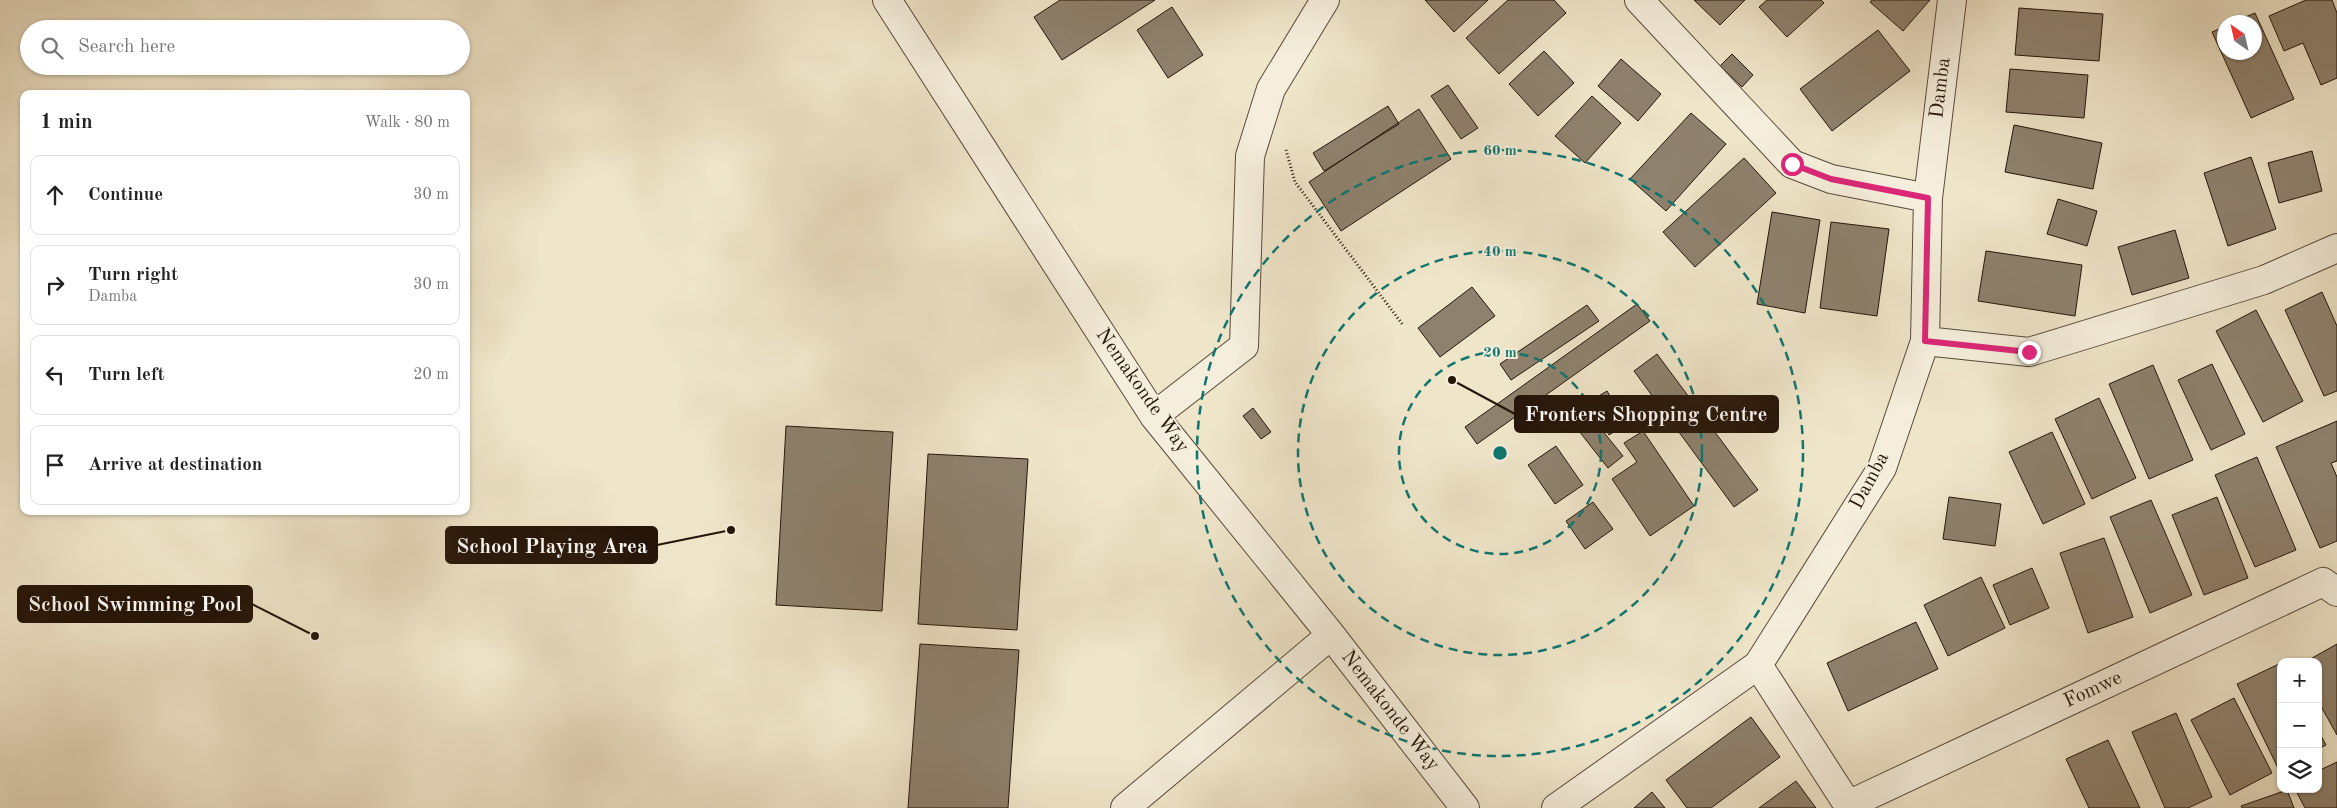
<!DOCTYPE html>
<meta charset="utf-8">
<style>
body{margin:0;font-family:"Old Standard TT",serif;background:#f2f2f2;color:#222}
.controls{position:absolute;right:15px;bottom:15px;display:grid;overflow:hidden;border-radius:10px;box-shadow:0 1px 4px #0004}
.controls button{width:45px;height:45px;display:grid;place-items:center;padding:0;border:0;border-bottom:1px solid #e0e0e0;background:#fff;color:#222;font:25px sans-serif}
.compass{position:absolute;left:2217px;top:15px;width:45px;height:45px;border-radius:50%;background:#fff;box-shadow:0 1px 4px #0004;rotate:326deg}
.stop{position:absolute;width:15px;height:15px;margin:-11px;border:4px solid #db2777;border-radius:50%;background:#fff}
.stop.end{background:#db2777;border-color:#fff;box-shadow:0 1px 5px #0008}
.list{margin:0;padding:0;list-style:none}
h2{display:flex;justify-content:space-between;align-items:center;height:65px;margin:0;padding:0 20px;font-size:21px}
h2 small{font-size:16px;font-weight:400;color:#767676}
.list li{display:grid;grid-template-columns:32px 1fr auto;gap:15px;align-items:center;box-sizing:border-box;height:80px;margin:0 10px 10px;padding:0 10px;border:1px solid #e0e0e0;border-radius:10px}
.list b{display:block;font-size:19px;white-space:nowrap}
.list p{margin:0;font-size:16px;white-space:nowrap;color:#767676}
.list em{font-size:16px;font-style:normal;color:#767676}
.icon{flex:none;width:28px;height:28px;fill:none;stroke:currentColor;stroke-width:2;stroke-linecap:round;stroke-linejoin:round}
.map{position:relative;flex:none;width:2337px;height:808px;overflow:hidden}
.search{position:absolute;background:#fff;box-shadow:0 1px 4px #0004;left:20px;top:20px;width:450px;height:55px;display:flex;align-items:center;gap:12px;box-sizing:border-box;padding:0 18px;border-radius:28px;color:#767676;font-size:19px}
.panel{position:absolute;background:#fff;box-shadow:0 1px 4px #0004;left:20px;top:90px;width:450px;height:425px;border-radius:10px}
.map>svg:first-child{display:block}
.building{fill:#8e816d;stroke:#251509}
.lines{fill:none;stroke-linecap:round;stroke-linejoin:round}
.minor-casing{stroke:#584939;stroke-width:30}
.path{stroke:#251509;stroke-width:3;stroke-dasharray:1 2.5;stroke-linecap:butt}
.minor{stroke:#f5eedc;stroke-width:28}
.route{stroke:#db2777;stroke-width:6}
.ring{fill:none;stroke:#0f766e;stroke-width:2.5;stroke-dasharray:9 6}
.labels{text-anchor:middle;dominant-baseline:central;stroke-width:4;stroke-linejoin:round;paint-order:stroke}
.street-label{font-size:20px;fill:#251509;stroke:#f5eedc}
.centre{fill:#0f766e;stroke:#f5eedc;stroke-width:2.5}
.ring-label{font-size:15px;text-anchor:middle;font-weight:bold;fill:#0f766e;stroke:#f5eedc;stroke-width:4;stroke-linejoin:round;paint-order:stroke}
.leader{fill:none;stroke:#251509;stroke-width:2}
.callout-dot{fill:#251509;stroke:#f5eedc;stroke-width:2}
.callout{fill:#251509;stroke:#251509;stroke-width:2}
.callout-label{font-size:21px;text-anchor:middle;font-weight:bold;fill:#fff}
</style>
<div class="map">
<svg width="2337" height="808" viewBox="0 0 2337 808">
<rect width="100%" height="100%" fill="#efe5c9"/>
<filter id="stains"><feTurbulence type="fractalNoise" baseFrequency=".004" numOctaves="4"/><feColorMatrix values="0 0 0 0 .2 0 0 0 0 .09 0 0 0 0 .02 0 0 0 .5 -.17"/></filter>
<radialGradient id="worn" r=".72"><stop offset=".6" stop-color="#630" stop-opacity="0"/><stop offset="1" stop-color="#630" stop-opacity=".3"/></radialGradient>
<path class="building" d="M1060 0H1155L1062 60 1034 17Z
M1425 0H1488L1454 32Z
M1508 0H1554L1566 13 1499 74 1466 38Z
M1694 0H1745L1720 25Z
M1767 0H1821L1824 3 1787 37 1759 7Z
M1872 0H1930L1903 31 1870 2Z
M2306 0H2332L2337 13V78L2321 85 2303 43 2284 51 2269 16Z
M1172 7 1203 55 1168 78 1137 30Z
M2019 8 2103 14 2099 61 2015 55Z
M2255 13 2294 99 2251 118 2212 32 2224 27V52H2254V22H2233Z
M1878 30 1910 71 1832 131 1800 89Z
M1544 51 1574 83 1538 116 1509 84Z
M1732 54 1753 75 1742 87 1720 66Z
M1621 59 1661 94 1638 121 1598 86Z
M2010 69 2088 75 2084 118 2006 112Z
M1448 85 1478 128 1461 139 1431 96Z
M1592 96 1621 123 1585 163 1555 136Z
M1388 106 1399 124 1324 171 1313 153Z
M1419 109 1451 159 1341 231 1309 182Z
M1691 113 1726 144 1666 211 1630 179Z
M2014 125 2102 143 2093 189 2005 172Z
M2312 151 2322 191 2279 203 2268 163Z
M2251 157 2276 229 2228 246 2204 173Z
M1744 158 1776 193 1695 267 1663 232Z
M2058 199 2097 211 2087 246 2047 234Z
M1772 212 1820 220 1805 313 1757 304Z
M1831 222 1889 229 1877 316 1820 308Z
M2175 230 2189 278 2132 295 2118 247Z
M1986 251 2082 265 2075 316 1978 301Z
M1472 287 1495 316 1440 357 1418 328Z
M2322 292 2337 326V391L2324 396 2285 310Z
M1637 304 1650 321 1477 444 1465 427Z
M1587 305 1599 321 1511 380 1500 364Z
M2256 310 2303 401 2263 422 2216 331Z
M1657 354 1758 490 1734 507 1634 371Z
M2212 364 2245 434 2211 450 2178 380Z
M2153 365 2193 460 2149 479 2109 384Z
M1607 391 1627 424 1609 435 1589 402Z
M2099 398 2136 478 2092 499 2055 419Z
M1253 408 1271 432 1261 439 1243 416Z
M1589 414 1623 456 1608 468 1575 426Z
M2337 421V461L2331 463 2337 477V541L2320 548 2276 447Z
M786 426 893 432 882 611 776 605Z
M1643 431 1694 506 1650 536 1612 479 1637 462 1624 443Z
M2052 432 2085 504 2043 524 2009 452Z
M1556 446 1583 485 1555 504 1528 465Z
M928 454 1028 459 1017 630 918 624Z
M2257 457 2296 550 2255 567 2215 475Z
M1949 497 2001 504 1995 546 1943 539Z
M2217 497 2248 578 2204 595 2172 515Z
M2151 500 2192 595 2150 613 2110 517Z
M1593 502 1613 529 1585 549 1566 521Z
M2104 538 2133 617 2088 633 2060 553Z
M2032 568 2049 608 2010 625 1993 585Z
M1981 577 2005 628 1948 656 1924 605Z
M1916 622 1938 669 1848 711 1827 663Z
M920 644 1019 650 1008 808H908Z
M2337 644V735L2318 701V662H2305Z
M2281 663V767L2278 768 2237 684Z
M2234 698 2272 773 2230 795 2191 720Z
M2176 713 2212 797 2188 808H2165L2132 732Z
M1751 717 1780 757 1711 808H1687L1666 780Z
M2318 730 2326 745 2318 749Z
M2108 740 2140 808H2089L2066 759Z
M2337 762V808H2305L2295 789H2318V771Z
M1796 781 1816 808H1759Z
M2287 790 2294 808H2242L2241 806Z
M1652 792 1665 808H1634Z"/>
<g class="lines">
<defs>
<path id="minor" d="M887 0 1154 416 1331 635 1465 808
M1639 0 1792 164 1831 179 1928 198
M1925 341 2029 352 2264 280 2337 248
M1154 416 1244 346 1250 156 1271 89 1325 0
M1758 665 1850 808
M1848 805 2323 582 2337 592
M1125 808 1331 635
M1556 808 1758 665 1882 468 1925 341 1928 198 1952 0"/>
</defs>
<use href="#minor" class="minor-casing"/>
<path class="path" d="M1286 150 1295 182 1403 325"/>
<use href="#minor" class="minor"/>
</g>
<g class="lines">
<path class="route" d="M1792 164 1831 179 1928 198 1925 341 2029 352"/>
</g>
<g class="ring">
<circle cx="1500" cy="453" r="101"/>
<circle cx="1500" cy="453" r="202"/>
<circle cx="1500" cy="453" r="303"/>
</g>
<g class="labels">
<g class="street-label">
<text transform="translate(1941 88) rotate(-83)">Damba</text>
<text transform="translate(1142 391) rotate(55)">Nemakonde Way</text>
<text transform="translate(1870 481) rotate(-62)">Damba</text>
<text transform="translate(2093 690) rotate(-25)">Fomwe</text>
<text transform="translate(1390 711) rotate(52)">Nemakonde Way</text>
</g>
</g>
<circle cx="1500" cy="453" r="8" class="centre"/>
<g class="ring-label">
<text x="1500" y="155">60 m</text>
<text x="1500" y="256">40 m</text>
<text x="1500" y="357">20 m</text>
</g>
<path class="leader" d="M1452 380L1515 414M731 530L657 545M315 636L252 604"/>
<g class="callout-dot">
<circle cx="1452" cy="380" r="5"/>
<circle cx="731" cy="530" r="5"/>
<circle cx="315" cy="636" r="5"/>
</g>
<g class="callout">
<rect x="1515" y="396" width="263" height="36" rx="5"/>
<rect x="446" y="527" width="211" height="36" rx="5"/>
<rect x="18" y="586" width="234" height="36" rx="5"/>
</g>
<g class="callout-label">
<text x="1646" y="421">Fronters Shopping Centre</text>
<text x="552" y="553">School Playing Area</text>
<text x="135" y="611">School Swimming Pool</text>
</g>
<rect width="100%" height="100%" filter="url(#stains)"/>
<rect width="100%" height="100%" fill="url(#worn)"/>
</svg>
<div class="controls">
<button>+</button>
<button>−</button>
<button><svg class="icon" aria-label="layers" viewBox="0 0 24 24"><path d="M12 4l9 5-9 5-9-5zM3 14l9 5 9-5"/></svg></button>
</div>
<svg class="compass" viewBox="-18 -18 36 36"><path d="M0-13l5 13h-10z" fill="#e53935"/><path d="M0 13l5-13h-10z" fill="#767676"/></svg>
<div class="stop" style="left:1792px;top:164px"></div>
<div class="stop end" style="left:2029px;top:352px"></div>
<div class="search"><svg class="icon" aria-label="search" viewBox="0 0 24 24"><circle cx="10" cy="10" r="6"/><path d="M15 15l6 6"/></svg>Search here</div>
<section class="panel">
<h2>1 min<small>Walk · 80 m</small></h2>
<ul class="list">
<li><svg class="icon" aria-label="ahead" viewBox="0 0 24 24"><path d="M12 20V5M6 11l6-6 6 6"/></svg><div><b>Continue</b></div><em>30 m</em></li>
<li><svg class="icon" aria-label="right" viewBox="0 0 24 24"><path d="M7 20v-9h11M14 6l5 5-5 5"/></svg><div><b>Turn right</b><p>Damba</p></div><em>30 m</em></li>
<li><svg class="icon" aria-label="left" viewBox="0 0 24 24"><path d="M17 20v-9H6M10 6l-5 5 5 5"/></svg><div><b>Turn left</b></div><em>20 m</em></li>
<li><svg class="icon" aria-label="arrive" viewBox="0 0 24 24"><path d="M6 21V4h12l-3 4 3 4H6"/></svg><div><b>Arrive at destination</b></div></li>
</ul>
</section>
</div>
